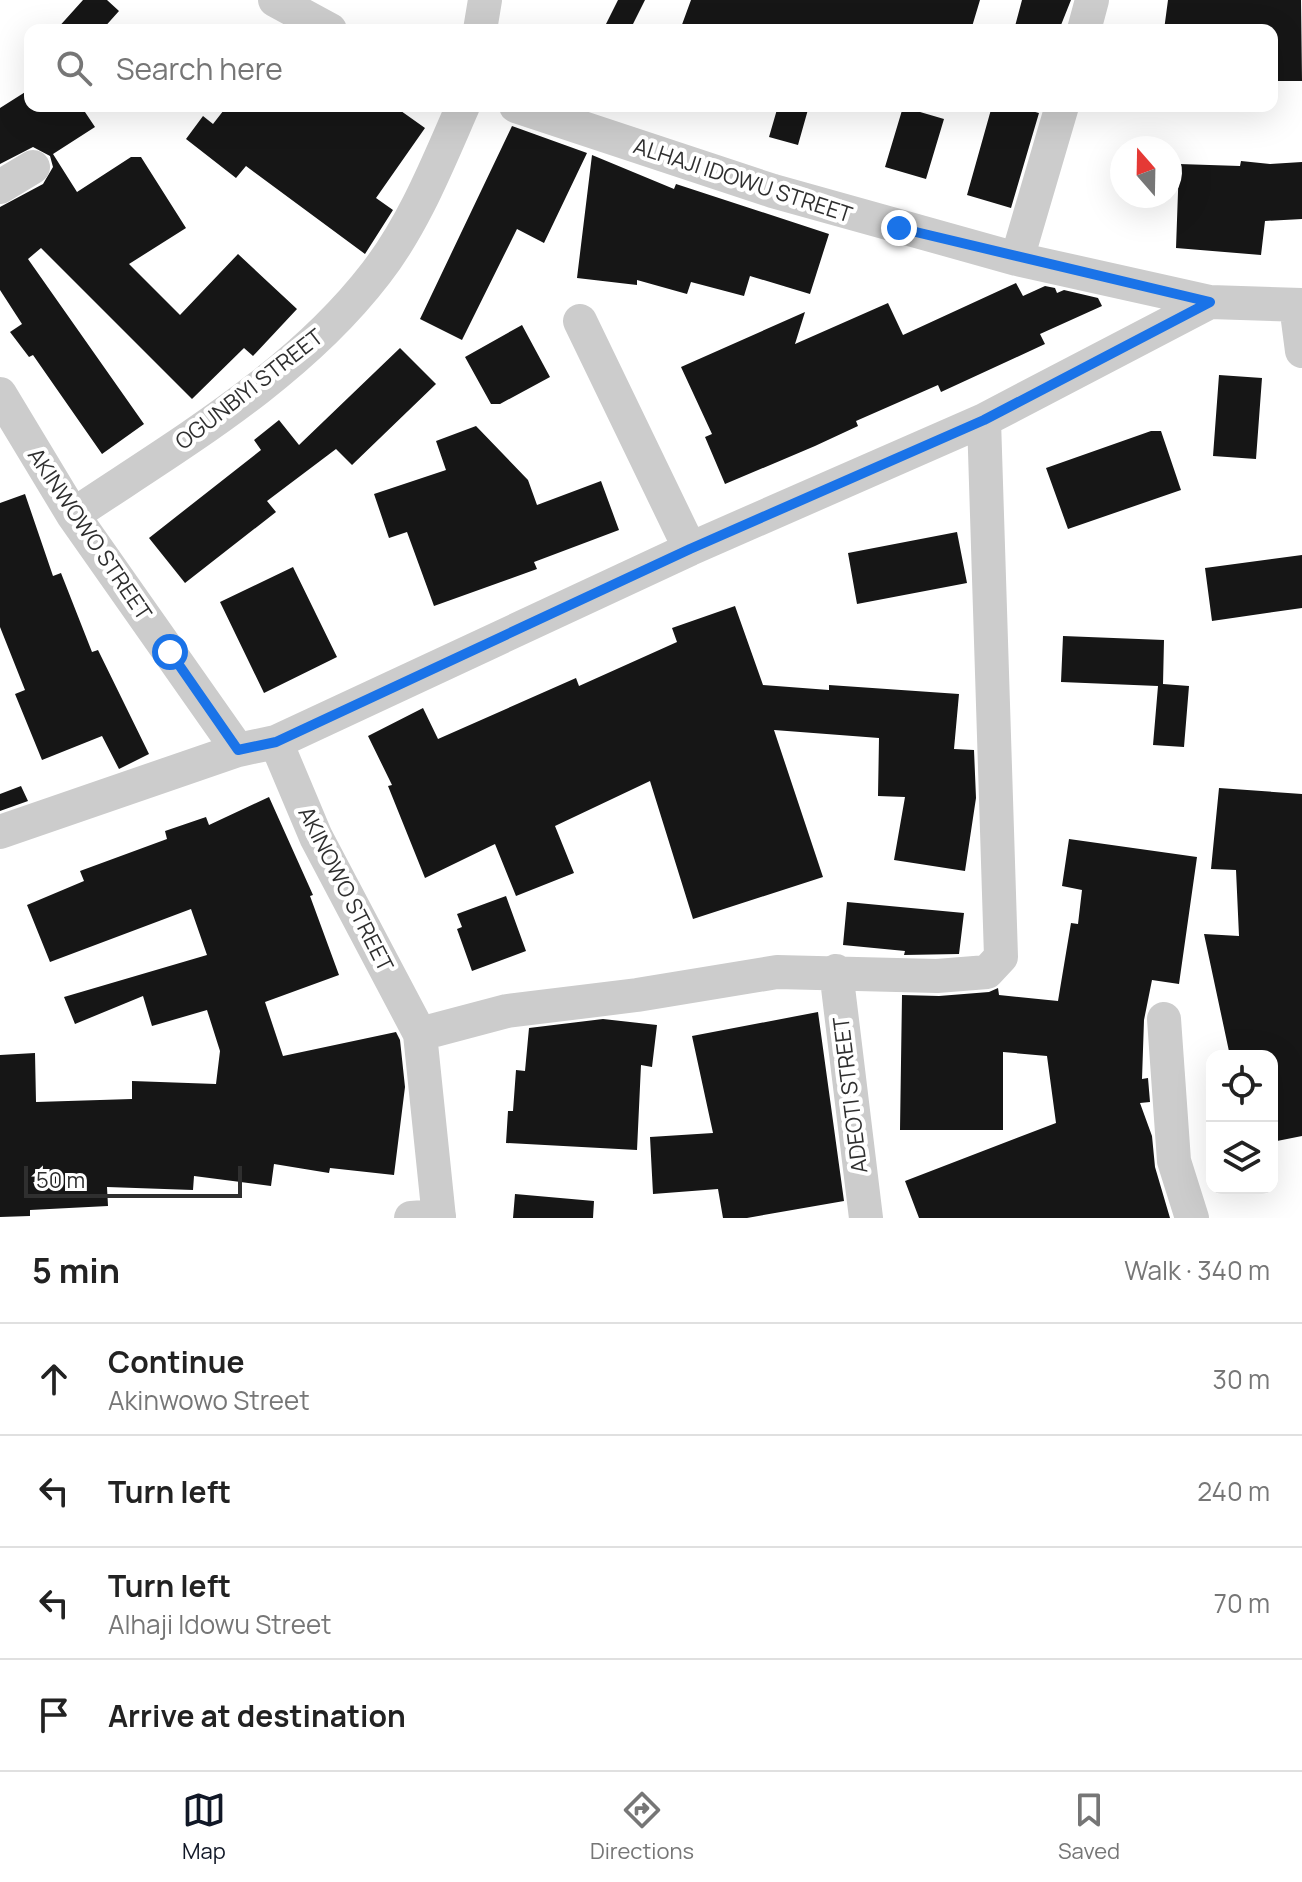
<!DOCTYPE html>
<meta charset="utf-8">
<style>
body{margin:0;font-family:Manrope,sans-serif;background:#f6f6f6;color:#222}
.controls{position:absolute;right:24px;bottom:24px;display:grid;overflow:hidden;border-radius:16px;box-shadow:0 8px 32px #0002}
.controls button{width:72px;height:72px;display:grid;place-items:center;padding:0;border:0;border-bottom:2px solid #e0e0e0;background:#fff;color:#222;font:40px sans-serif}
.compass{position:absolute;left:1110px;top:136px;width:72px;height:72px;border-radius:50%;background:#fff;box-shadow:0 8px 32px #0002;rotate:340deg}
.scale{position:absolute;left:24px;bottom:20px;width:218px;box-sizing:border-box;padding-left:8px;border:4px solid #2f2f2f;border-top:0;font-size:22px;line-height:28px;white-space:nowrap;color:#2f2f2f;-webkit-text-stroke:6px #fff;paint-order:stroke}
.stop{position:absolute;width:24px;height:24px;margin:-18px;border:6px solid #1a73e8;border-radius:50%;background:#fff}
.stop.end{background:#1a73e8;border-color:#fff;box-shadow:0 2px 8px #0008}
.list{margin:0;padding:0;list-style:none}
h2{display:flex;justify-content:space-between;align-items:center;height:104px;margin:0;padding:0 32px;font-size:34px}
h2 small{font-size:26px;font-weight:400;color:#767676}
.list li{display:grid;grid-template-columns:52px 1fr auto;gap:24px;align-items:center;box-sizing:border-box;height:112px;padding:0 32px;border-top:2px solid #e0e0e0}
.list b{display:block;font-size:30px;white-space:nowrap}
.list p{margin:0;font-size:26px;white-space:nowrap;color:#767676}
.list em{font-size:26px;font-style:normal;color:#767676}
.icon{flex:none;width:44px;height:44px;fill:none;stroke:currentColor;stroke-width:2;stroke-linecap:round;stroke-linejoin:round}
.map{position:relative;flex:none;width:1302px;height:1218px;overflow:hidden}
.search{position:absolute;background:#fff;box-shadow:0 8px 32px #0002;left:24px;right:24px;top:24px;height:88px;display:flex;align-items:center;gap:20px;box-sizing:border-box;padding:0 28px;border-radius:16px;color:#767676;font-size:30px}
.sheet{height:552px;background:#fff}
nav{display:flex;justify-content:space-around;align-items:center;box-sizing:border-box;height:112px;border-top:2px solid #e0e0e0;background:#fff;font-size:22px;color:#767676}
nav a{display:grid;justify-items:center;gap:4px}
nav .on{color:#111827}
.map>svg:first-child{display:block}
.building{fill:#161616}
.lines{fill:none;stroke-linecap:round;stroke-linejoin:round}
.minor{stroke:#ccc;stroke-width:34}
.route{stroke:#1a73e8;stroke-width:10}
.labels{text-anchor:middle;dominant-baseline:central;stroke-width:8;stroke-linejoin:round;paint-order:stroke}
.street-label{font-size:22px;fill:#2f2f2f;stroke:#fff}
</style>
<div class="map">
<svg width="1302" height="1218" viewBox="0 0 1302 1218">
<rect width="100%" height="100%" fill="#fff"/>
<path class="building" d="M83 0H107L119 11 102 30H56Z
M618 0H645L630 30H603Z
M691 0H980L971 30H680Z
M1022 0H1071L1059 30H1014Z
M1168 0H1301L1302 81H1272V30H1164Z
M30 89V106H81L95 127 53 154 77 192 131 157H141L186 228 129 264 180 315 238 254 297 309 253 356 244 348 192 399 41 248 28 259 144 424 102 454 33 355 29 357 10 332 22 324 0 290V207L43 184 53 167 50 156 33 147 0 164V108Z
M227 106H394L425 128 376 198 393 210 365 254 246 166 236 178 186 139 203 116 213 124Z
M778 106H809L798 145 769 137Z
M992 106H1013L1039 113 1011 208 967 195Z
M903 107 944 119 926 179 885 167Z
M512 126 587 153 544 243 517 229 462 340 420 319Z
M592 155 674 189 676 184 829 234 810 294 750 276 744 296 691 282 687 294 637 280V285L577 278Z
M1241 161 1270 164 1302 162V219L1265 221 1261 255 1176 248 1179 164 1240 166Z
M1016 283 1023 296 1045 286 1055 288 1057 293 1064 290 1098 298 1102 306 1040 334 1045 344 941 392 938 385 856 421 858 426 815 446 725 484 705 437 712 434 681 367 805 312 795 344 888 303 903 335Z
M522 325 550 377 500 404H491L465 357Z
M400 348 436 384 352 465 336 449 267 501 276 512 185 583 149 538 261 450 254 440 279 420 299 445Z
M1219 375 1262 378 1256 459 1213 456Z
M476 426 528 480 537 505 601 481 619 530 534 562 537 569 434 606 407 532 389 538 374 494 446 470 436 441Z
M1151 431H1161L1181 490 1068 529 1046 468Z
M25 494 53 576 61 573 92 652 98 650 149 754 119 769 102 736 42 760 15 694 25 690 0 627V503Z
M957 532 967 583 857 604 848 553Z
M1302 555V608L1212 621 1205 568Z
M293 567 337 657 264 693 220 602Z
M735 606 763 685 829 690V685L959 694 954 749 974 750 976 798 965 871 894 860 905 797 878 796 879 738 774 730 823 877 693 919 650 781 555 826 574 873 516 896 495 844 425 878 388 786 392 785 368 736 423 708 438 739 576 678 579 686 677 642 672 628Z
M1063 636 1164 640 1163 684 1189 686 1184 747 1153 745 1158 686 1061 682Z
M21 786 28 801 0 811V794Z
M1219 788 1302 794V1136L1272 1142V1056H1230L1204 934 1239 936 1236 870 1211 869Z
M269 797 313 895 310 896 339 975 265 1002 283 1056 396 1032 400 1040 405 1087 394 1175 330 1168 329 1173 274 1164 271 1186 194 1176 193 1190 107 1187 108 1206 30 1210V1216L0 1217V1055L35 1053 36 1102 132 1099V1081L216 1084 220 1051 207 1010 152 1026 143 996 75 1024 64 997 207 955 191 909 50 962 27 905 84 881 80 871 167 839 165 831 206 817 209 825Z
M1069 839 1197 857 1179 984 1152 980 1144 1020 1142 1079 1148 1078 1150 1102 1140 1103 1152 1136 1155 1167 1170 1218H919L905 1181 1056 1123 1047 1056 1003 1052V1130H900L902 995 939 996 989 992 998 988 999 995 1058 1001 1071 923 1078 924 1082 890 1062 886Z
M506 896 526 951 472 971 457 929 462 927 457 914Z
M847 902 964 913 959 954 904 955 905 951 843 945Z
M818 1012 844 1201 747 1218H723L718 1189 653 1194 650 1137 713 1133 692 1036Z
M603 1019 657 1025 652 1067 641 1065 637 1150 506 1143 508 1111H513L516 1070 525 1071 529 1028Z
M515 1194 594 1201 593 1218H513Z"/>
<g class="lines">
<path class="minor" d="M275 0 330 30
M480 30 485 0
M1084 30 1092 0
M516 106 773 191 1017 259 1210 302 1302 305
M0 187 33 167
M1017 259 1062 106
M1296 305 1302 351
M580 321 690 549
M0 394 73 515 238 750
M73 515C179 444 297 376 376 273 414 224 438 163 463 106
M276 742 316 837 420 1034 439 1218
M0 832 238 750 276 742 690 549 984 420 1210 302
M836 971 866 1218
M1164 1019 1174 1161 1192 1218
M420 1034 507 1011 637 995 777 972 937 976 987 972 1001 957 984 420
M411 1218 439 1216"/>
</g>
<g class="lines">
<path class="route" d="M170 652 238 750 276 742 690 549 984 420 1210 302 899 228"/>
</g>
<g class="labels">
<g class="street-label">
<text transform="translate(743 180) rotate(18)">ALHAJI IDOWU STREET</text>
<text transform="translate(249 389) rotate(-38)">OGUNBIYI STREET</text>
<text transform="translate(90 534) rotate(56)">AKINWOWO STREET</text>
<text transform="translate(346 889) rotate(63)">AKINOWO STREET</text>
<text transform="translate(850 1095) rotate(-97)">ADEOTI STREET</text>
</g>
</g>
</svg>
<div class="controls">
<button><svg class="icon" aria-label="locate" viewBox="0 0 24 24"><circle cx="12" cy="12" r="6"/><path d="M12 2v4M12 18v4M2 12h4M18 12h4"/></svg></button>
<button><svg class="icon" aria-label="layers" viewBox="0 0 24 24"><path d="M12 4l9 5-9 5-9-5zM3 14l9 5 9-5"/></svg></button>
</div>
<svg class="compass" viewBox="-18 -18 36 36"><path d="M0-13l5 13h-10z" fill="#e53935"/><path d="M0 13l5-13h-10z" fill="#767676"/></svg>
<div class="scale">50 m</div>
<div class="stop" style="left:170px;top:652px"></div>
<div class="stop end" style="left:899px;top:228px"></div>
<div class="search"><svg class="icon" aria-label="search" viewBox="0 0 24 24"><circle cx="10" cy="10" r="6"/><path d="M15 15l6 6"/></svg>Search here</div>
</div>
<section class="sheet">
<h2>5 min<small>Walk · 340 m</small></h2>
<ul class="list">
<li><svg class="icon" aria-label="ahead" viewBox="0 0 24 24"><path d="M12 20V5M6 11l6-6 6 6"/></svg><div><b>Continue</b><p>Akinwowo Street</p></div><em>30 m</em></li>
<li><svg class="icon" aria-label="left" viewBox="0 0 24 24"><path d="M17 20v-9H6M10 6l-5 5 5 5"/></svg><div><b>Turn left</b></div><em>240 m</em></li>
<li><svg class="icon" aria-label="left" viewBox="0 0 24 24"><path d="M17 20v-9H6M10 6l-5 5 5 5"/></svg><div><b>Turn left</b><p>Alhaji Idowu Street</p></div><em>70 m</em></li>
<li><svg class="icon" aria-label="arrive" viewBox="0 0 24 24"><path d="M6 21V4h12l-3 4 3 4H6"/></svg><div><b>Arrive at destination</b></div></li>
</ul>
</section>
<nav>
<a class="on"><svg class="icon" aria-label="map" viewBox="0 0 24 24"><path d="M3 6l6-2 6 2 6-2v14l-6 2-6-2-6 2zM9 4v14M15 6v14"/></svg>Map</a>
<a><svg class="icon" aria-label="directions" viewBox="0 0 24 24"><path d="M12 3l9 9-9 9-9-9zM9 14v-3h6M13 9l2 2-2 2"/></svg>Directions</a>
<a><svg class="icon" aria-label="saved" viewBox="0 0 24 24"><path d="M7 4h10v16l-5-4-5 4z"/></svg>Saved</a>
</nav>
